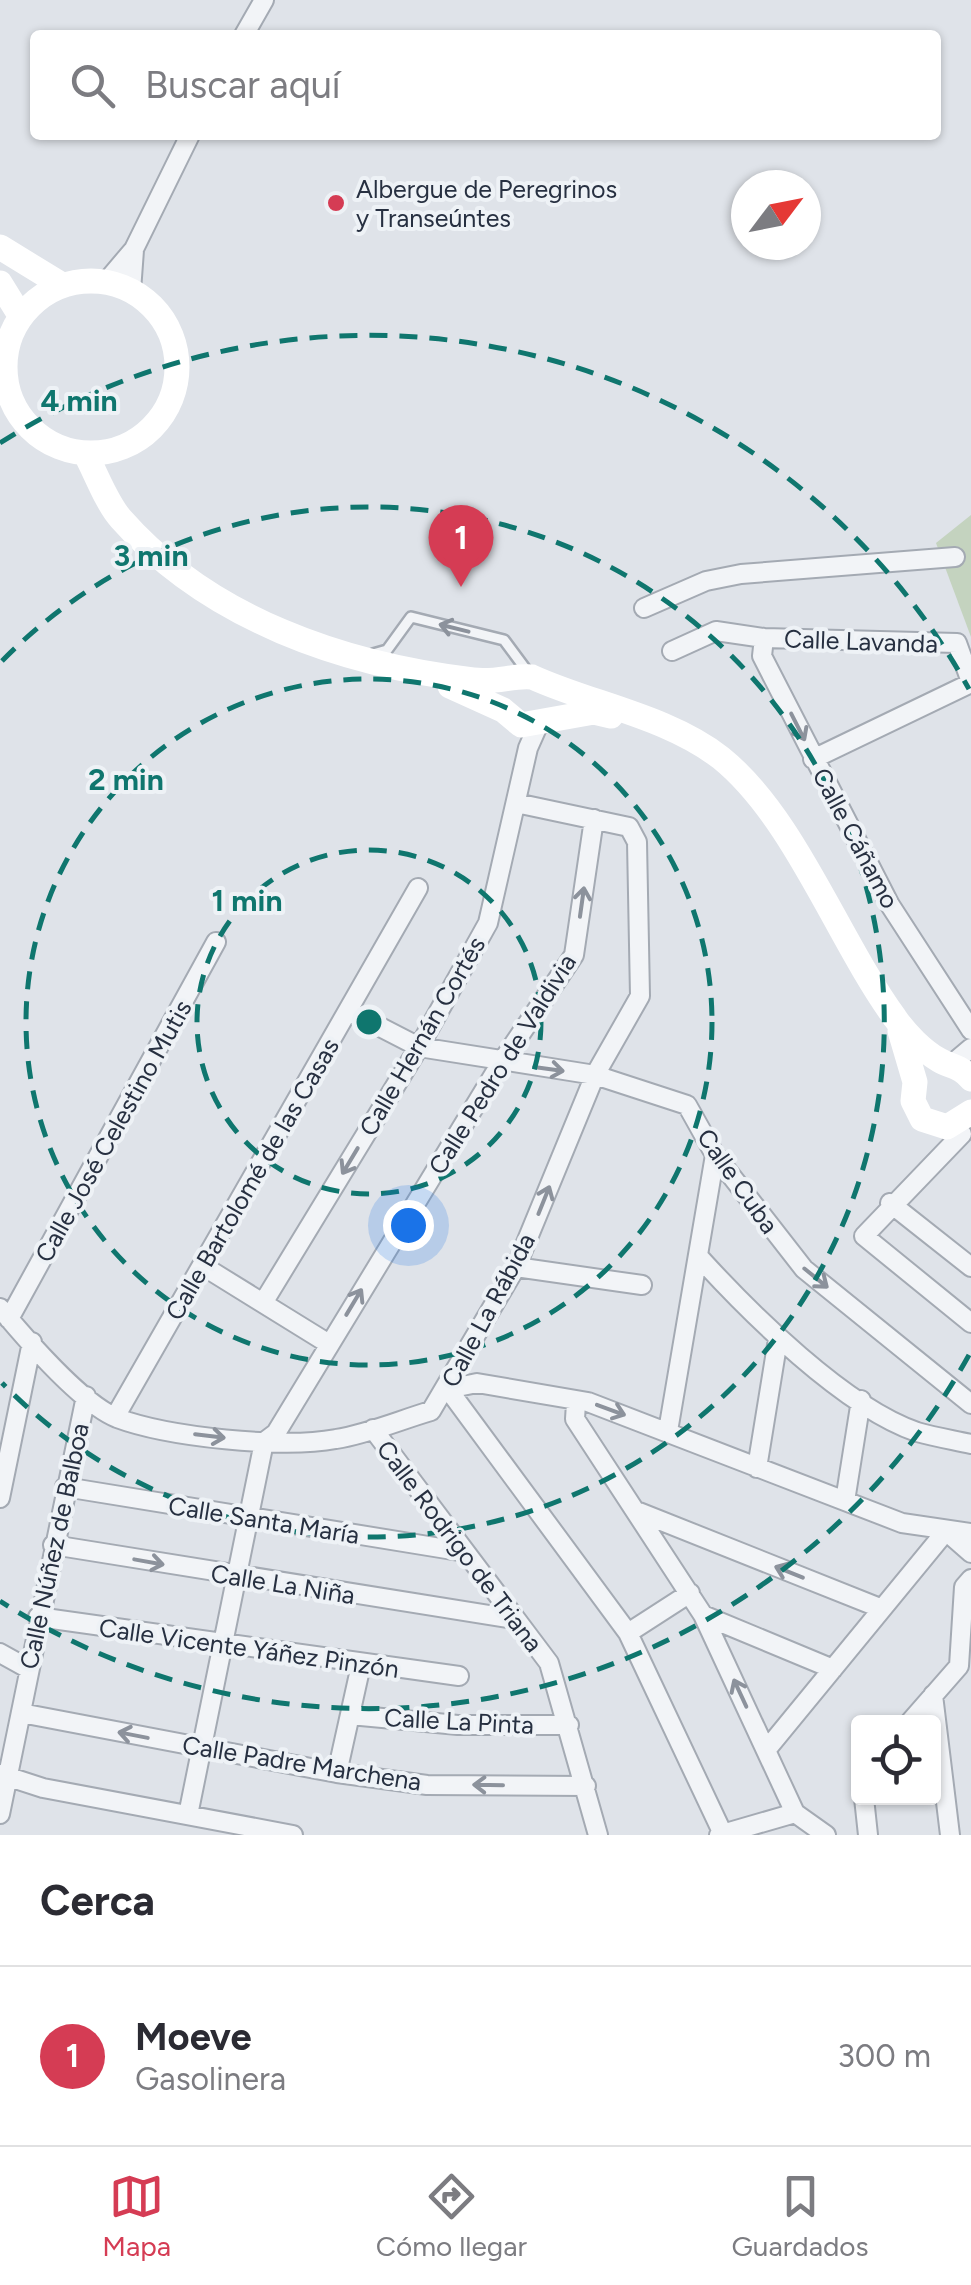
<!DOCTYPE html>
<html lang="es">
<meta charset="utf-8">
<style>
body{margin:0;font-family:Figtree,sans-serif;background:#f2f2f3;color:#2b2b33}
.controls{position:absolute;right:30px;bottom:30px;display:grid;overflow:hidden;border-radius:10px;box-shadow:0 2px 8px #0004}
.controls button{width:90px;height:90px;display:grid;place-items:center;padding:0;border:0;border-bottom:2px solid #e1e1e2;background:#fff;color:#2b2b33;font:50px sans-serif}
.compass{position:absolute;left:731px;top:170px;width:90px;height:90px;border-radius:50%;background:#fff;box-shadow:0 2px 8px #0004;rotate:58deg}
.you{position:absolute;left:408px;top:1225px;width:35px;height:35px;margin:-25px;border:8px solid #fff;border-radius:50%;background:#1a73e8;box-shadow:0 0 0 15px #1a73e833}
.badge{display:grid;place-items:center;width:65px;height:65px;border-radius:50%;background:#d53c54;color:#fff;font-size:32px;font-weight:700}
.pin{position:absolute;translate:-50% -82px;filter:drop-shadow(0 2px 5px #0008)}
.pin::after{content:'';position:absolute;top:52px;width:35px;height:30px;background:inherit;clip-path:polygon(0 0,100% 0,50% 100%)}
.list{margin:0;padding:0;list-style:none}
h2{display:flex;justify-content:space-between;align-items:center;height:130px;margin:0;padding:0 40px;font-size:42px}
h2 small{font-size:32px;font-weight:400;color:#7c7c81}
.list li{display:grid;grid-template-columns:65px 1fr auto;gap:30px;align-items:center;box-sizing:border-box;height:180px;padding:0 40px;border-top:2px solid #e1e1e2}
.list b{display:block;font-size:38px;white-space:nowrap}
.list p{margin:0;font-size:32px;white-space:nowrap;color:#7c7c81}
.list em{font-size:32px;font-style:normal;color:#7c7c81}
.icon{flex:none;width:55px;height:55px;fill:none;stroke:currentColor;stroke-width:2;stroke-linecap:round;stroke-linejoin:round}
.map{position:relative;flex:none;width:971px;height:1835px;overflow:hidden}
.search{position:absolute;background:#fff;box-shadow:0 2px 8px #0004;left:30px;right:30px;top:30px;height:110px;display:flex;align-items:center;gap:25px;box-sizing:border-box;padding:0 35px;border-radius:10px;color:#7c7c81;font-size:38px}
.sheet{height:310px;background:#fff}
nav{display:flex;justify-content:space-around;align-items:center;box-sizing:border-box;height:140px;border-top:2px solid #e1e1e2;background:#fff;font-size:28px;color:#7c7c81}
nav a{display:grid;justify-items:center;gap:5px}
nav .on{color:#d53c54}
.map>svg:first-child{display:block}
.green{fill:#c4d3bf}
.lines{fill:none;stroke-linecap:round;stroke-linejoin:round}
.lane-casing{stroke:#a4aab3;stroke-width:14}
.street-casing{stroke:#a4aab3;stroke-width:22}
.lane{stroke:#f2f4f7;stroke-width:9}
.street{stroke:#f2f4f7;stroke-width:18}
.secondary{stroke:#fff;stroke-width:25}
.oneway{stroke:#8c929c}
.ring{fill:none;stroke:#0f766e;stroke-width:5;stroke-dasharray:18 12}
.poi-dot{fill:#d53c54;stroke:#eef2f6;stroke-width:4}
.labels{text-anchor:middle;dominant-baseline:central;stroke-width:8;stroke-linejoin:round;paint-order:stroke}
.poi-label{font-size:25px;fill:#273041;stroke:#eef2f6;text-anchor:start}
.street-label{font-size:25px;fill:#273041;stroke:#eef2f6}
.centre{fill:#0f766e;stroke:#eef2f6;stroke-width:5}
.ring-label{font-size:30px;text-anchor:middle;font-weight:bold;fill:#0f766e;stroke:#eef2f6;stroke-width:8;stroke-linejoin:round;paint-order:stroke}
</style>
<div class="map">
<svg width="971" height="1835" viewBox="0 0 971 1835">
<rect width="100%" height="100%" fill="#dfe3e9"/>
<path class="green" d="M971 515V637L936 543Z"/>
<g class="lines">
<defs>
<path id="lane" d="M373 654 387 650 411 617 504 640 527 671"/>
<path id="street" d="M244 35 264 0
M106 282 134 249 190 135
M131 291 134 250
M644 608 706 581 741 574 955 557
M764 638 762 656 890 905 971 1030
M672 651 716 631 764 638 957 643 971 682
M813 759 971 683
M349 1011 419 1047 595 1075 687 1105 715 1155 804 1269 971 1404
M952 1064 971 1048
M962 1134 864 1236 971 1323
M890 1203 971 1267
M699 1257C750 1313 844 1407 917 1432 935 1437 953 1440 971 1444
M203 1266 329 1344
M516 1267 642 1285
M263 1303 419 1047 488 923 528 748 540 721
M0 1308C25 1338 82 1404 117 1418 168 1437 282 1449 336 1439 368 1434 400 1420 431 1411L516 1267 595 1075 640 996 637 842 629 827 516 803
M9 1319 216 942
M576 1403 575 1419 703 1615 795 1813
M115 1417 418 888
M373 1429 549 1663 598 1835
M668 1431 715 1155
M757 1468 778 1339
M65 1487 465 1552
M0 1498 32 1342
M845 1501 861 1400
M639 1512 880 1608
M947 1532 971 1553
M53 1545 514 1619
M703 1615 833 1669
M38 1617 459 1676
M628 1633 690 1593
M0 1653 27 1668
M933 1695 950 1835
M21 1713 337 1773 427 1785 586 1786
M350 1715 458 1725H569
M910 1722 959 1666 964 1587 971 1579
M767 1749 946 1531
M337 1773 361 1665
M0 1774 43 1788 293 1835
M864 1798 868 1835
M795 1813 826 1835
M0 1814 86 1396
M188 1815 264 1442 276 1433 501 1063 574 955 594 819
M723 1834 628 1633 448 1389 477 1383 588 1402 902 1523 971 1533
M719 1835 795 1813"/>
</defs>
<use href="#lane" class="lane-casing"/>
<use href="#street" class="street-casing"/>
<use href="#lane" class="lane"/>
<use href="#street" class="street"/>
<path class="secondary" d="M0 247 62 285
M5 367a86 86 0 1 1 172 0a86 86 0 1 1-172 0Z
M0 283 21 317
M85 453C96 473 106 502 121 519 209 619 344 665 473 680 497 683 513 675 532 677 591 704 667 716 721 758 795 818 838 940 895 1018 906 1034 923 1051 939 1060 951 1067 961 1066 971 1079
M450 686 503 710 521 725 594 712 611 716
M900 1031 915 1082 913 1101 922 1119 947 1127 971 1112"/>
</g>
<defs><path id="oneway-shaft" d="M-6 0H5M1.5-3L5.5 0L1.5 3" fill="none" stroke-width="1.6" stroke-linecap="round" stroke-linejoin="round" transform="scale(2.5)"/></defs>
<g class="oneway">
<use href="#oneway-shaft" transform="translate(454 628) rotate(-166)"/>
<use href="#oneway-shaft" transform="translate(798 727) rotate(63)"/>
<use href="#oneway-shaft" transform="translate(582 902) rotate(-82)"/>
<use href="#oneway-shaft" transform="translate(549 1069) rotate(8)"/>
<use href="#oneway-shaft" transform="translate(350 1161) rotate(121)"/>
<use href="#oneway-shaft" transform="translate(544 1200) rotate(-68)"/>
<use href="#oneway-shaft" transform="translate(816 1278) rotate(39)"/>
<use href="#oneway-shaft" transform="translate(354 1302) rotate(-59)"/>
<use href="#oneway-shaft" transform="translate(611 1410) rotate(20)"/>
<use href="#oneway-shaft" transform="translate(210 1436) rotate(7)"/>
<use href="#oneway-shaft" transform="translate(149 1562) rotate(10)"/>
<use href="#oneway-shaft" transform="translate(789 1572) rotate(-158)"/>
<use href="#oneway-shaft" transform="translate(740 1693) rotate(-115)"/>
<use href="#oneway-shaft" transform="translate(133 1735) rotate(-169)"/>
<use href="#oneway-shaft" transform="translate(488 1785) rotate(-179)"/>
</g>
<g class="ring">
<circle cx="369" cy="1022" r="172"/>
<circle cx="369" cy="1022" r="343"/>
<path d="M2 661A515 515 0 1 1 2 1383"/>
<path d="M969 1355A686 686 0 0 1 0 1601M0 443A686 686 0 0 1 969 689"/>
</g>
<circle class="poi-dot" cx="336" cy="203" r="10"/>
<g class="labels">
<g class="poi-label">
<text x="356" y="189">Albergue de Peregrinos<tspan x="356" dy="29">y Transeúntes</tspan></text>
</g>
<g class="street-label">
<text transform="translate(861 641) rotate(2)">Calle Lavanda</text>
<text transform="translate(856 838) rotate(62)">Calle Cáñamo</text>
<text transform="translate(422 1036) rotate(-60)">Calle Hernán Cortés</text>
<text transform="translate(502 1064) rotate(-58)">Calle Pedro de Valdivia</text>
<text transform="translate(113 1131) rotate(-61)">Calle José Celestino Mutis</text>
<text transform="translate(252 1179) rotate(-60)">Calle Bartolomé de las Casas</text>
<text transform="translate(738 1181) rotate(55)">Calle Cuba</text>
<text transform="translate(488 1310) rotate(-62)">Calle La Rábida</text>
<text transform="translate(264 1520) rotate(9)">Calle Santa María</text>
<text transform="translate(54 1546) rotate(-78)">Calle Núñez de Balboa</text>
<text transform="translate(460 1546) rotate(53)">Calle Rodrigo de Triana</text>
<text transform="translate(283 1584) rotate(9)">Calle La Niña</text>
<text transform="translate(249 1648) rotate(8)">Calle Vicente Yáñez Pinzón</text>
<text transform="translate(459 1721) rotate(3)">Calle La Pinta</text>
<text transform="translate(302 1763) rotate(9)">Calle Padre Marchena</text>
</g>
</g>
<circle cx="369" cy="1022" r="15" class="centre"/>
<g class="ring-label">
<text x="79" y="411">4 min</text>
<text x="151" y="566">3 min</text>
<text x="126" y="790">2 min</text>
<text x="247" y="911">1 min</text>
</g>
</svg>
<div class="controls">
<button><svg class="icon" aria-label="locate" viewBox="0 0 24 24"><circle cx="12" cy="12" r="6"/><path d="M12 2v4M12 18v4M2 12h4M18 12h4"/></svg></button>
</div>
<svg class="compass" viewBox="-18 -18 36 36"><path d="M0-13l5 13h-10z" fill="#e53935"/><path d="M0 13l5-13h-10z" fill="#7c7c81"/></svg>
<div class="you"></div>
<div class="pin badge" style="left:461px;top:587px">1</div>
<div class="search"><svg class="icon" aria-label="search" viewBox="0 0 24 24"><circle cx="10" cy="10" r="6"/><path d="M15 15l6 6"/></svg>Buscar aquí</div>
</div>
<section class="sheet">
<h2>Cerca<small></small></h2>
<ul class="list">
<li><span class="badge">1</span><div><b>Moeve</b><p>Gasolinera</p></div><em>300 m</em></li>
</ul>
</section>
<nav>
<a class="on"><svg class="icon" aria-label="map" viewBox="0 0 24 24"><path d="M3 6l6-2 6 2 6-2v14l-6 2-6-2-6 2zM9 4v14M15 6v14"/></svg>Mapa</a>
<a><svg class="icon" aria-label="directions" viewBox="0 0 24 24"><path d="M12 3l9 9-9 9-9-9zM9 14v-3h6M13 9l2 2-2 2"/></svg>Cómo llegar</a>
<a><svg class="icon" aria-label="saved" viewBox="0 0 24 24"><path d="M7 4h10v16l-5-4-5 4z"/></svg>Guardados</a>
</nav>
